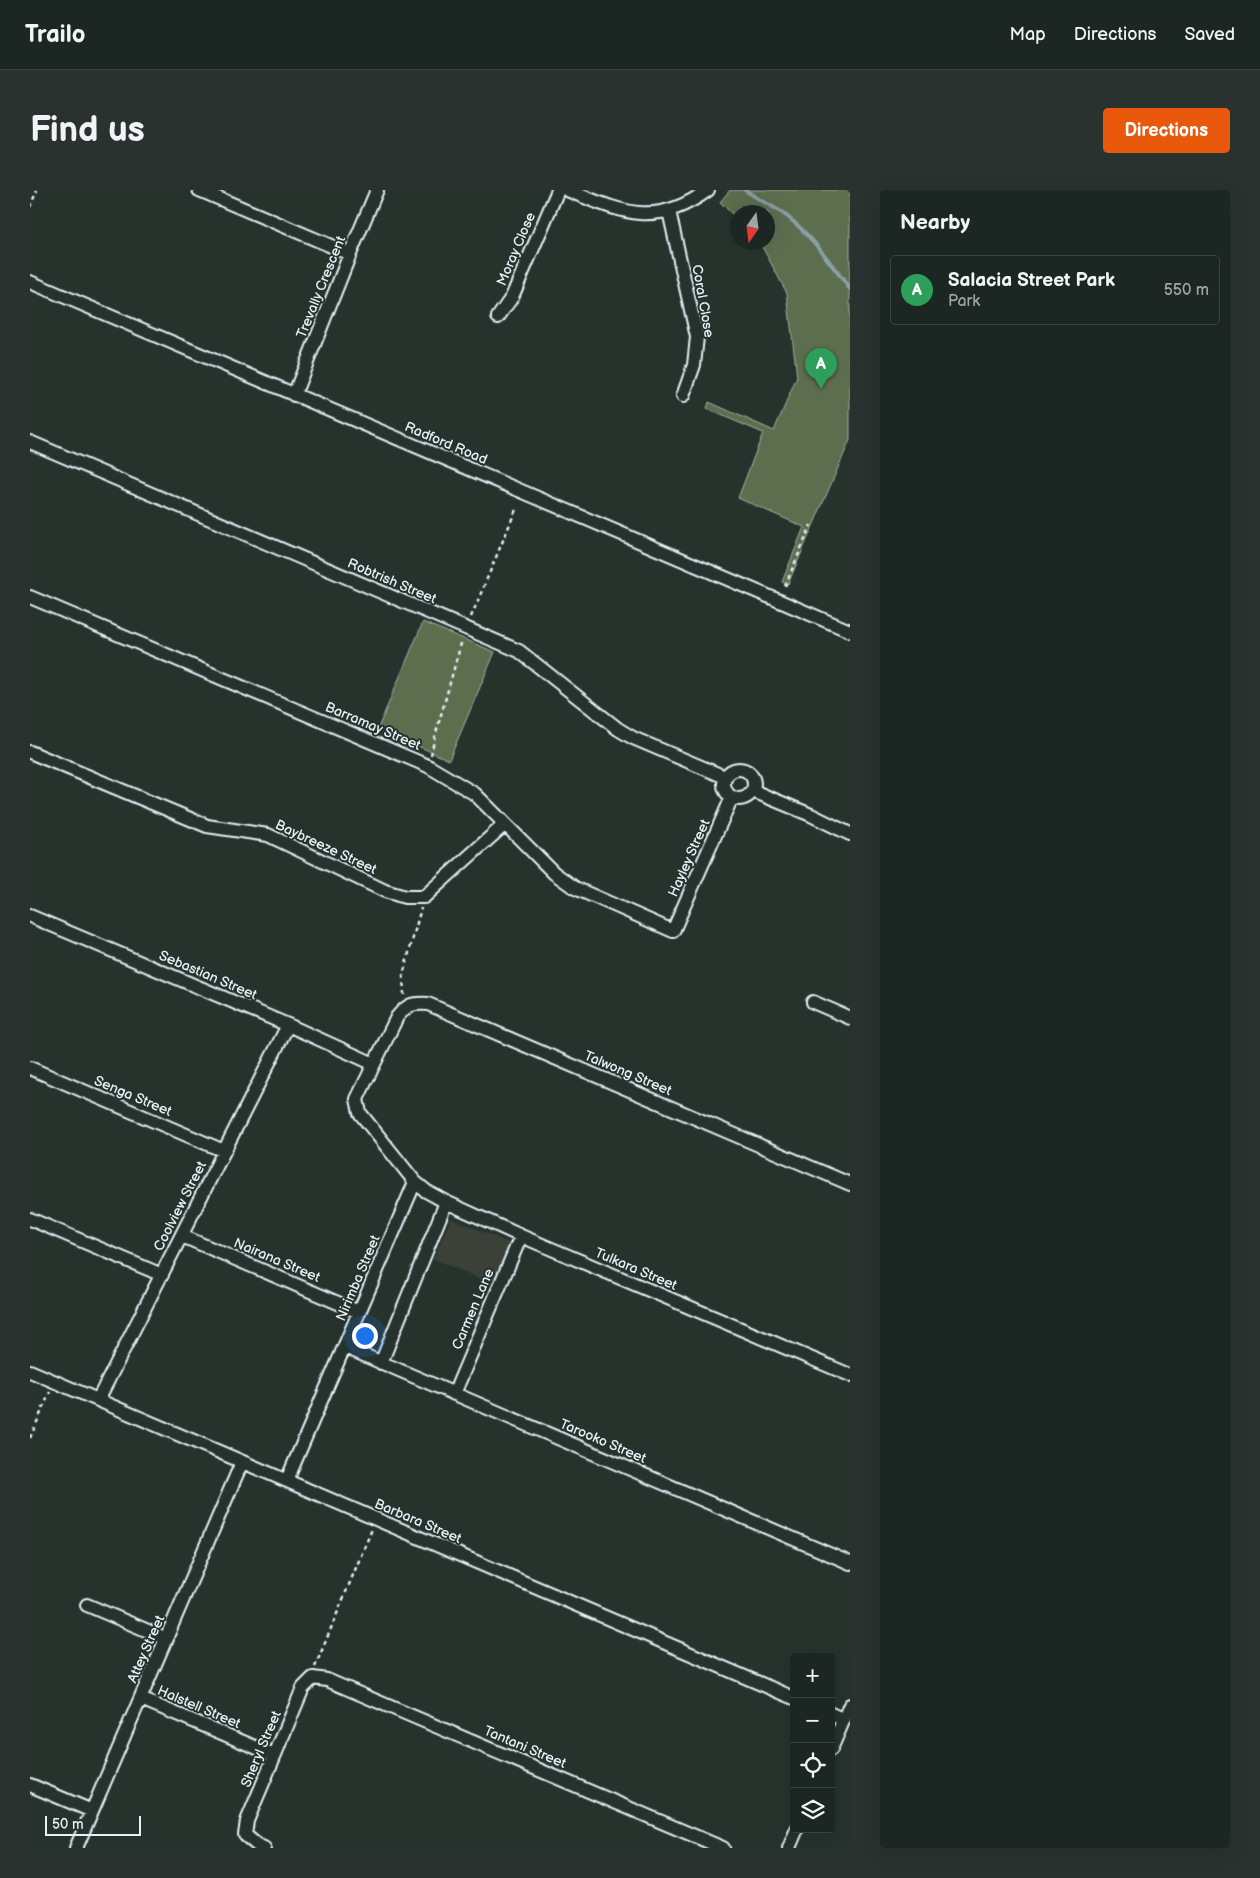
<!DOCTYPE html>
<meta charset="utf-8">
<style>
body{margin:0;font-family:"Balsamiq Sans",sans-serif;background:#29322f;color:#f1f3f6}
.controls{position:absolute;right:15px;bottom:15px;display:grid;overflow:hidden;border-radius:5px;box-shadow:0 5px 20px #0002}
.controls button{width:45px;height:45px;display:grid;place-items:center;padding:0;border:0;border-bottom:1px solid #3a4340;background:#1c2622;color:#f1f3f6;font:25px sans-serif}
.compass{position:absolute;left:700px;top:15px;width:45px;height:45px;border-radius:50%;background:#1c2622;box-shadow:0 5px 20px #0002;rotate:194deg}
.scale{position:absolute;left:15px;bottom:12px;width:96px;box-sizing:border-box;padding-left:5px;border:2px solid #e8f1f8;border-top:0;font-size:14px;line-height:18px;white-space:nowrap;color:#e8f1f8;-webkit-text-stroke:4px #26332d;paint-order:stroke}
.you{position:absolute;left:334px;top:1145px;width:18px;height:18px;margin:-12px;border:4px solid #fff;border-radius:50%;background:#1a73e8;box-shadow:0 0 0 8px #1a73e833}
.badge{display:grid;place-items:center;width:32px;height:32px;border-radius:50%;background:#ea580c;color:#fff;font-size:16px;font-weight:700}
.pin{position:absolute;translate:-50% -41px;filter:drop-shadow(0 1px 2px #0008)}
.pin::after{content:'';position:absolute;top:26px;width:18px;height:15px;background:inherit;clip-path:polygon(0 0,100% 0,50% 100%)}
.list{margin:0;padding:0;list-style:none}
h2{display:flex;justify-content:space-between;align-items:center;height:65px;margin:0;padding:0 20px;font-size:21px}
h2 small{font-size:16px;font-weight:400;color:#a0a5a5}
.list li{display:grid;grid-template-columns:32px 1fr auto;gap:15px;align-items:center;box-sizing:border-box;height:70px;margin:0 10px 10px;padding:0 10px;border:1px solid #3a4340;border-radius:5px}
.list b{display:block;font-size:19px;white-space:nowrap}
.list p{margin:0;font-size:16px;white-space:nowrap;color:#a0a5a5}
.list em{font-size:16px;font-style:normal;color:#a0a5a5}
.icon{flex:none;width:28px;height:28px;fill:none;stroke:currentColor;stroke-width:2;stroke-linecap:round;stroke-linejoin:round}
.map{position:relative;flex:none;width:820px;height:1658px;overflow:hidden;border-radius:5px}
header{display:flex;align-items:center;gap:30px;box-sizing:border-box;height:70px;padding:0 25px;background:#1c2622;border-bottom:1px solid #3a4340}
header strong{font-size:24px}
nav{display:flex;gap:28px;margin-inline-start:auto;font-size:18px}
.intro{display:flex;align-items:center;justify-content:space-between;box-sizing:border-box;height:120px;padding:0 30px}
h1{margin:0;font-size:35px}
.button{padding:12px 22px;border-radius:5px;background:#ea580c;color:#fff;font-size:18px;font-weight:700}
main{display:flex;gap:30px;padding:0 30px}
aside{flex:1;background:#1c2622;border-radius:5px;box-shadow:0 5px 20px #0002}
.map>svg:first-child{display:block}
.built{fill:#3a3f39}
.green{fill:#5d6e50;stroke:#a2b0a4}
.lines{fill:none;stroke-linecap:round;stroke-linejoin:round}
.stream{stroke:#89a1a6;stroke-width:4}
.minor-casing{stroke:#e8f1f8;stroke-width:16}
.path{stroke:#e8f1f8;stroke-width:2.5;stroke-dasharray:4 4;stroke-linecap:butt}
.minor{stroke:#26332d;stroke-width:12}
.labels{text-anchor:middle;dominant-baseline:central;stroke-width:4;stroke-linejoin:round;paint-order:stroke}
.street-label{font-size:14px;fill:#e8f1f8;stroke:#26332d}
</style>
<header>
<strong>Trailo</strong>
<nav><a>Map</a><a>Directions</a><a>Saved</a></nav>
</header>
<div class="intro"><h1>Find us</h1><a class="button">Directions</a></div>
<main>
<div class="map">
<svg width="820" height="1658" viewBox="0 0 820 1658">
<rect width="100%" height="100%" fill="#26332d"/>
<filter id="ink" filterUnits="userSpaceOnUse"><feTurbulence type="fractalNoise" baseFrequency=".02" numOctaves="2"/><feDisplacementMap in="SourceGraphic" scale="10" xChannelSelector="R" yChannelSelector="G"/><feConvolveMatrix kernelMatrix="1 2 1 2 8 2 1 2 1" color-interpolation-filters="sRGB"/></filter>
<g filter="url(#ink)">
<path class="built" d="M421 1028 482 1054 464 1095 403 1069Z"/>
<path class="green" d="M700 0H820V250L758 394 752 392 774 337 708 308 733 243 677 219 679 212 744 241 767 187 757 103 730 53 738 52V22H708L707 29 690 12Z
M393 432 465 462 419 570 348 538Z"/>
<g class="lines">
<path class="stream" d="M715 0C727 9 741 15 754 24 781 44 800 73 820 99"/>
<defs>
<path id="minor" d="M169 0 320 64
M537 0C592 22 625 39 678 0
M639 21 667 147 664 175 653 206
M0 92 820 441
M468 127 482 107 528 0
M264 205 320 64 347 0
M0 252 489 461 588 539 603 548 695 587
M0 407 398 576 445 604 524 683 545 698 643 741 702 607
M0 562 177 636 238 645 355 701 375 707H394L475 634
M694 594a15 15 0 1 1 30 0a15 15 0 1 1-30 0Z
M723 601 781 625 820 644
M0 726 258 835 344 874
M783 812 820 828
M0 878 194 961
M820 994 398 814C381 813 377 815 367 827L327 909 330 923 385 992 396 1001 416 1012 491 1046 820 1185
M0 1029 132 1085
M152 1046 329 1122
M315 1157 820 1373
M351 1173 416 1012
M0 1181 764 1508
M424 1204 491 1046
M68 1210 258 835
M257 1290 385 992
M57 1415 137 1449
M111 1509 244 1565
M801 1524 814 1530
M801 1559 820 1515
M0 1595 62 1621
M46 1658 212 1272
M234 1658 227 1655 215 1645 217 1631 273 1498 283 1488 297 1490 693 1658
M759 1658 767 1639"/>
</defs>
<use href="#minor" class="minor-casing"/>
<path class="path" d="M0 17 7 0
M755 396 781 335
M441 427 487 317
M401 565 404 550 432 450
M374 805 373 785 391 718
M0 1248 20 1202
M285 1477 342 1339"/>
<use href="#minor" class="minor"/>
</g>
</g>
<g class="labels">
<g class="street-label">
<text transform="translate(486 59) rotate(-67)">Moray Close</text>
<text transform="translate(291 97) rotate(-68)">Trevally Crescent</text>
<text transform="translate(673 111) rotate(80)">Coral Close</text>
<text transform="translate(416 253) rotate(23)">Radford Road</text>
<text transform="translate(362 391) rotate(23)">Robtrish Street</text>
<text transform="translate(343 536) rotate(23)">Barramay Street</text>
<text transform="translate(296 657) rotate(25)">Baybreeze Street</text>
<text transform="translate(659 668) rotate(-66)">Hayley Street</text>
<text transform="translate(178 785) rotate(23)">Sebastian Street</text>
<text transform="translate(598 883) rotate(23)">Talwong Street</text>
<text transform="translate(103 906) rotate(23)">Senga Street</text>
<text transform="translate(150 1016) rotate(-63)">Coolview Street</text>
<text transform="translate(247 1070) rotate(23)">Nairana Street</text>
<text transform="translate(606 1079) rotate(23)">Tulkara Street</text>
<text transform="translate(328 1088) rotate(-67)">Nirimba Street</text>
<text transform="translate(443 1119) rotate(-67)">Carmen Lane</text>
<text transform="translate(573 1251) rotate(23)">Tarooko Street</text>
<text transform="translate(388 1331) rotate(23)">Barbara Street</text>
<text transform="translate(116 1459) rotate(-66)">Attey Street</text>
<text transform="translate(169 1517) rotate(23)">Halstell Street</text>
<text transform="translate(495 1557) rotate(23)">Tantani Street</text>
<text transform="translate(231 1559) rotate(-67)">Sheryl Street</text>
</g>
</g>
</svg>
<div class="controls">
<button>+</button>
<button>−</button>
<button><svg class="icon" aria-label="locate" viewBox="0 0 24 24"><circle cx="12" cy="12" r="6"/><path d="M12 2v4M12 18v4M2 12h4M18 12h4"/></svg></button>
<button><svg class="icon" aria-label="layers" viewBox="0 0 24 24"><path d="M12 4l9 5-9 5-9-5zM3 14l9 5 9-5"/></svg></button>
</div>
<svg class="compass" viewBox="-18 -18 36 36"><path d="M0-13l5 13h-10z" fill="#e53935"/><path d="M0 13l5-13h-10z" fill="#a0a5a5"/></svg>
<div class="scale">50 m</div>
<div class="you"></div>
<div class="pin badge" style="left:791px;top:199px;background:#2e9e5b">A</div>
</div>
<aside>
<h2>Nearby<small></small></h2>
<ul class="list">
<li><span class="badge" style="background:#2e9e5b">A</span><div><b>Salacia Street Park</b><p>Park</p></div><em>550 m</em></li>
</ul>
</aside>
</main>
